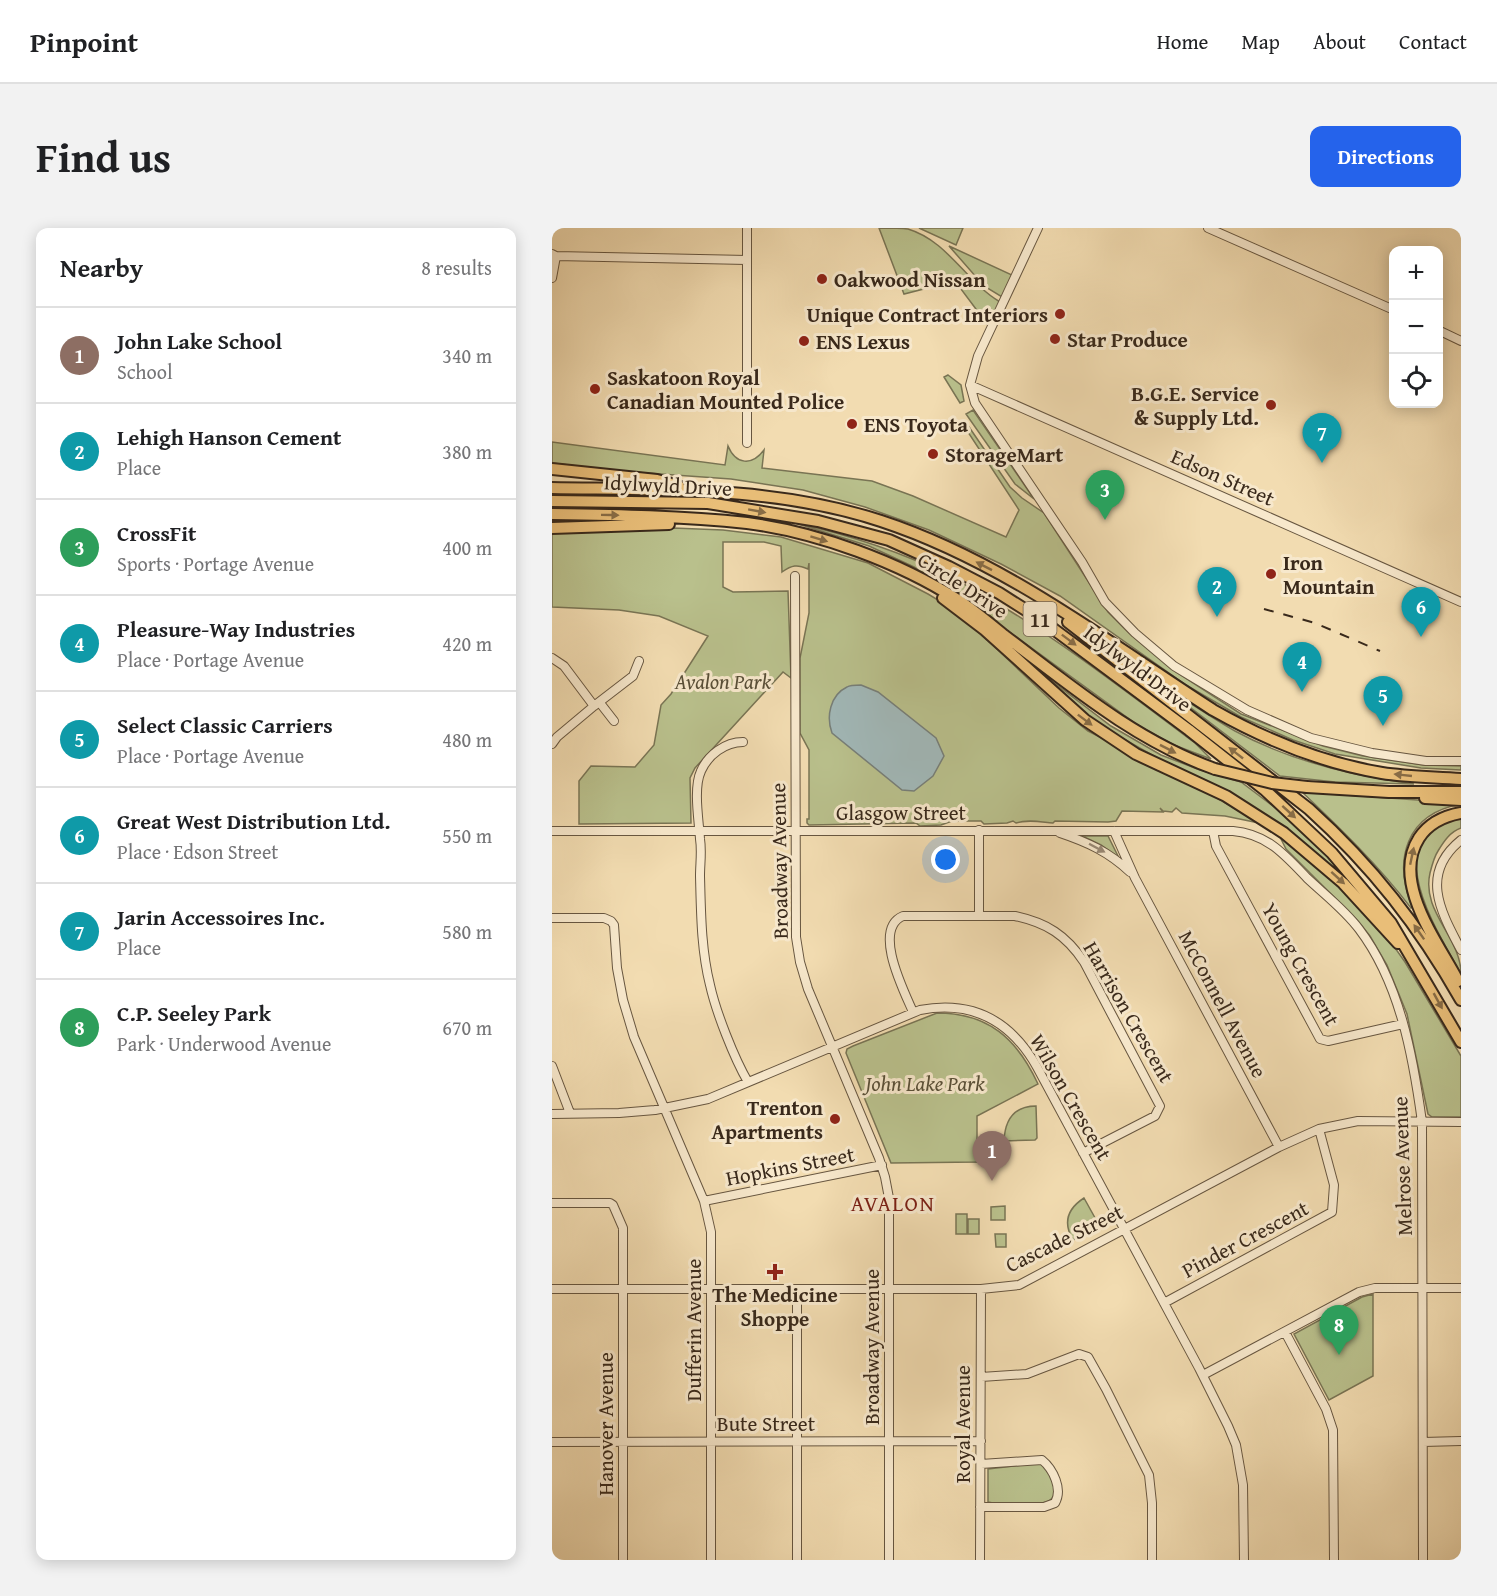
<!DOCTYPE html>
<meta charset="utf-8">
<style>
body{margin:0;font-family:"Gentium Book Plus",serif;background:#f2f2f2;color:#202124}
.controls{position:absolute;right:18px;top:18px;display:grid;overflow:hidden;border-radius:12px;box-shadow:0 3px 15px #0003}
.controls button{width:54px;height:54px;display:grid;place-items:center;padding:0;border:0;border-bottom:2px solid #e0e0e0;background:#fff;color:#202124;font:30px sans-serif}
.you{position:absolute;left:394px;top:632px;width:21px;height:21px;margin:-15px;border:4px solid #fff;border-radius:50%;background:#1a73e8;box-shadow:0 0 0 9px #1a73e833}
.badge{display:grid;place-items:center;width:39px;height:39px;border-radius:50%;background:#2563eb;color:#fff;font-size:20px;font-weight:700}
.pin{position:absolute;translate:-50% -50px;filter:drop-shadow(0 2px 3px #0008)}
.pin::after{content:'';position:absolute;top:32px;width:21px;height:18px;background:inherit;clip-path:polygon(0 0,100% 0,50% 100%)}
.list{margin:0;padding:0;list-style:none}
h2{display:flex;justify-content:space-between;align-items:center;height:78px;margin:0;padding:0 24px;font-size:26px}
h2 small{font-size:20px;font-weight:400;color:#757577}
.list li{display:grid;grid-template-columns:39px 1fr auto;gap:18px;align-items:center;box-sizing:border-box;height:96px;padding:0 24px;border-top:2px solid #e0e0e0}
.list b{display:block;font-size:22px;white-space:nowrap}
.list p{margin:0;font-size:20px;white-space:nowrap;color:#757577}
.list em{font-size:20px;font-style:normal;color:#757577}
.icon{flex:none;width:33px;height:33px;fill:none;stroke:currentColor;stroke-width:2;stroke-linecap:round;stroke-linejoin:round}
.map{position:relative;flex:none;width:909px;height:1332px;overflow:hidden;border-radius:12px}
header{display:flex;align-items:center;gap:36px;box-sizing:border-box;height:84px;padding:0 30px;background:#fff;border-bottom:2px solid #e0e0e0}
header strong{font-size:28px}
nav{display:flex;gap:33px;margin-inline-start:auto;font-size:21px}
.intro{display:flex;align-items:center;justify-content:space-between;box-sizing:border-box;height:144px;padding:0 36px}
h1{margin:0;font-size:42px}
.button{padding:15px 27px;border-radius:12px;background:#2563eb;color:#fff;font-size:21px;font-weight:700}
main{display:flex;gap:36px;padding:0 36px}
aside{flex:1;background:#fff;border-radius:12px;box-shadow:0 3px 15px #0003}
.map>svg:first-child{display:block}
.green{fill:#b9c08c;stroke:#797454;stroke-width:1.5}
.water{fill:#a1b8b8;stroke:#777f79;stroke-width:1.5}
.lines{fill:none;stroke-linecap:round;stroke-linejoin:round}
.minor-casing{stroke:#675640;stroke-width:10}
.highway-casing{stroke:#39291b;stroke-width:14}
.minor{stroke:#f7e8cc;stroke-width:8}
.highway{stroke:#e9be78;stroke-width:10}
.rail{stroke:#39291b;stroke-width:2;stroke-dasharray:10 10;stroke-linecap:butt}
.highway-bridge-casing{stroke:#39291b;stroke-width:14;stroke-linecap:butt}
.highway-bridge{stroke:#e9be78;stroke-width:10}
.oneway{fill:#886c45}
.oneway2{fill:#988874}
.poi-dot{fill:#8f2418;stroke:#f7e8cc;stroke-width:2}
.labels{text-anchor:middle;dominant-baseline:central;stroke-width:6;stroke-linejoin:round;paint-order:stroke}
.shield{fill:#f7e8cc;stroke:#726250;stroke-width:1.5}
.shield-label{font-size:20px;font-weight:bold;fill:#39291b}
.poi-label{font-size:21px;font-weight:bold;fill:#39291b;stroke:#f7e8cc;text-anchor:start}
.street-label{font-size:21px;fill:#39291b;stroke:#f7e8cc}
.park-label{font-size:21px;font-style:italic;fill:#594f37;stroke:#f7e8cc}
.neighbourhood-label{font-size:22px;letter-spacing:1.5px;fill:#7a1f14;stroke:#f7e8cc}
</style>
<header>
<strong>Pinpoint</strong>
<nav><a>Home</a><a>Map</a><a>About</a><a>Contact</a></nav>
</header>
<div class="intro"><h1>Find us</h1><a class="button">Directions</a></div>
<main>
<aside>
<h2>Nearby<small>8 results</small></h2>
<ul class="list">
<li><span class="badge" style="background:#8d6e63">1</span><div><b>John Lake School</b><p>School</p></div><em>340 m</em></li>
<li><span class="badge" style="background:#0f9aa8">2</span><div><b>Lehigh Hanson Cement</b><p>Place</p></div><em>380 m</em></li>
<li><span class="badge" style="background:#2e9e5b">3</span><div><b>CrossFit</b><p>Sports · Portage Avenue</p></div><em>400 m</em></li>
<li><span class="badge" style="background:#0f9aa8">4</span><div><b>Pleasure-Way Industries</b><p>Place · Portage Avenue</p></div><em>420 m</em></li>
<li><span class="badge" style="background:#0f9aa8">5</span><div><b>Select Classic Carriers</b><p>Place · Portage Avenue</p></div><em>480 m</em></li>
<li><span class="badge" style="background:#0f9aa8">6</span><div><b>Great West Distribution Ltd.</b><p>Place · Edson Street</p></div><em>550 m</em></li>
<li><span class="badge" style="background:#0f9aa8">7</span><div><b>Jarin Accessoires Inc.</b><p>Place</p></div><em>580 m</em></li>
<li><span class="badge" style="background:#2e9e5b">8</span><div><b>C.P. Seeley Park</b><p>Park · Underwood Avenue</p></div><em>670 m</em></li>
</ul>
</aside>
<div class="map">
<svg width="909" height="1332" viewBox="0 0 909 1332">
<rect width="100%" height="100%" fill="#f2dcb1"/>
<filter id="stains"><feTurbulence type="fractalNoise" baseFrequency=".00333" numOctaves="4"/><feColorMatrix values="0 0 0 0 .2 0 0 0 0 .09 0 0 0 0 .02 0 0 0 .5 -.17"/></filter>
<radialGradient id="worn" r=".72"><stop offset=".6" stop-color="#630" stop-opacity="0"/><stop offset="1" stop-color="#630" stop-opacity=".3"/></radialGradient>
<path class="green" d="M327 0C336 0 348 0 356 1 396 13 414 54 448 74L436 97 403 53 352 66Z
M367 0H411L404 17Z
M397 18 460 47 450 69 432 58Z
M396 147 409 157 412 173 408 175 392 149Z
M421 182 482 271 463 256 414 186Z
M415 196 458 259 470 270 492 285 556 384 577 405 624 444 689 486 771 518 811 528 872 537 909 538V542L869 540 783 526 741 512 689 489 634 457 508 368 449 336 377 302 313 279 251 262 179 251 66 243 0 235V214L173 237 176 218C184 237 200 238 212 222L210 240 320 253 361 268 454 309 467 282 412 198Z
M240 294C293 306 346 322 395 347 484 393 563 455 643 515L659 531 622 517 587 498 426 381 362 339 317 318Z
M121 300 171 302 229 309 316 335 376 366 401 381 446 422 507 480 536 503 647 559 707 595 673 588 630 585 624 580 620 584 611 583 608 580 611 584 570 583 564 593 556 594 503 593 501 595C489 594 476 591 464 595L461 593 455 595 432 596 429 593H400L389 597 368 598 364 595 257 597 255 595V591H257V522L248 505V430L257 385V335L256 341C245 336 240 337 230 344L229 318 212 314H171V359L181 364 236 363 239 450 231 444 143 540 138 550 139 595 27 596V553L39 538 83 539 102 517 109 477 119 466 156 408 107 388 67 382 0 379V305Z
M467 428 559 498 609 527 648 542 689 554 734 588 768 620 798 654 797 655 740 606 540 493Z
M601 451C628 468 655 487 683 503 738 533 800 548 862 556L783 554 728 548Z
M750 564 909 575V576C854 586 841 631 860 679L859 680C826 637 789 601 750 564Z
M909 589V600C898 604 892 613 886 623 882 629 880 637 878 645 869 684 909 709 909 746 884 700 823 610 909 589Z
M727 607 778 649 807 677 836 710 853 734 909 828V889H880L876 886 855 786 835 737 818 708 806 693 734 621Z
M530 608H556L567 630 549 617Z
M385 785C437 785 465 811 486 856L425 888V934L339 935 294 825 295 821 301 818Z
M484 878 485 910 483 912 452 913C453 891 462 878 484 878Z
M532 970 547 997 546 1000 521 1012C511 995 515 981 532 970Z
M453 978V992H439V979Z
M404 986H415V1006H404Z
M416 991H427V1006H416Z
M443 1006H454V1019H444Z
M821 1066V1148L777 1172 742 1106 810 1069Z
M488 1235C497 1242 510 1263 498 1272 491 1278 446 1277 436 1274V1241Z"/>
<path class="water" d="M309 457 326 464 384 510 392 528 381 548 362 563 350 562 280 505C274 489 278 467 295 459 298 457 305 457 309 457Z"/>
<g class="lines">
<defs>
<path id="minor" d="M486 0 426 128 418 157 423 175 530 334 553 374 583 405 622 438 695 482 759 510 820 525 874 533H909
M656 0 842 82
M0 26 4 28 195 32V0
M195 32V215
M0 50 4 28
M886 102 909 113
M418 157 909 374
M243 348 244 709 248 734 256 761 327 930 333 949 337 970V1332
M0 430 12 438 42 478 5 509 0 516
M48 475 62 493
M42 478 81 448 87 433
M191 514C173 514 156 527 149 543 141 560 147 593 148 611 150 623 148 636 148 648 149 684 149 721 158 757 164 784 182 830 196 854
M427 602V688
M0 603H681C715 606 732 626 755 650 772 666 793 682 807 701 848 755 861 828 870 894L871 1332
M562 603 583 650 727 919
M661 603 664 618 768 811 776 813 851 796
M508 605C535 614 557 624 578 644
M909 612C867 646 889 684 909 722
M0 690H52L59 693 62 697 65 740 71 772 82 809 152 973 159 1004V1332
M361 784C352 763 320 701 351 688H463C495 695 514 707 532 734L608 878 603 888 531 925
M0 838 18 885
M0 886 67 885 103 882 156 871 368 782C421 772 459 793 485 839L647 1140 676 1198 684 1217 691 1257 692 1332
M152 973 330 937
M0 975H58L61 977 71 1000V1332
M0 1061H429L467 1057 727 919 767 901 806 893 909 894
M612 1075 780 984 782 957 767 901
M733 1104 774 1181 781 1202 782 1332
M651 1147 807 1064 823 1060H909
M429 1149 475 1146 527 1126 536 1129 554 1161 597 1247 600 1275V1332
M0 1214 429 1213
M871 1214 909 1213
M428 1279H492L503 1275C511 1261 501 1241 490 1232L429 1236
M245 1332V1061
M428 1332 429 1061"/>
<path id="highway" d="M0 241 105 252 127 258
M0 260C110 262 223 258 329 293 451 333 554 413 661 482 714 512 770 535 830 545 856 549 883 549 909 551
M0 273 156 275 266 293 337 312 397 339 447 365 488 391 637 502 713 562 780 625 839 695 909 814
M0 286C65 287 130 288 195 295 265 304 347 334 406 372 423 383 438 396 453 408 519 458 584 513 663 541
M0 300 117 296
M391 370 433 402 533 492 584 526 674 568 732 605 791 655 846 715
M516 394 757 581C820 638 867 698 909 772
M755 559 837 564H909
M873 570 909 572
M906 753C885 713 839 654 867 610 877 595 892 588 909 585"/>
</defs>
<use href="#minor" class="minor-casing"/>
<use href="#highway" class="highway-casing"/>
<use href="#minor" class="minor"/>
<use href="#highway" class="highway"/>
<path class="rail" d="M712 381 763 395 828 423"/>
<defs>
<path id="highway-bridge" d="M663 541 720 555 755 559"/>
</defs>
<use href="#highway-bridge" class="highway-bridge-casing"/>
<use href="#highway-bridge" class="highway-bridge"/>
</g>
<defs><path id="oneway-solid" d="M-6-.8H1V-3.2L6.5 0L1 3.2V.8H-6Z" transform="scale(1.5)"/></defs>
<g class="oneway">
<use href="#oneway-solid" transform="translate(205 283) rotate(10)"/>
<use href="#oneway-solid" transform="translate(58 287) rotate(1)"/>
<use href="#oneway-solid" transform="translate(267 311) rotate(17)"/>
<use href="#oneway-solid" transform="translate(432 338) rotate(-153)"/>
<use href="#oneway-solid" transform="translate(517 412) rotate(37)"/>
<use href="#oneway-solid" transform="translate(533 492) rotate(37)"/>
<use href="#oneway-solid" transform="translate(616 521) rotate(27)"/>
<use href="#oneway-solid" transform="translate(684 525) rotate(-142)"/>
<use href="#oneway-solid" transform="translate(851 547) rotate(-174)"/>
<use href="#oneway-solid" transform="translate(737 584) rotate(42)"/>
<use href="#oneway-solid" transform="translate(860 628) rotate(-78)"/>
<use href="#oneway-solid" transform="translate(786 650) rotate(42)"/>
<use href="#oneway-solid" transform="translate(867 704) rotate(-125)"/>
<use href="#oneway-solid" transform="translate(886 773) rotate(61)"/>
</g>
<use class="oneway2" href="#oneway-solid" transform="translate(545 620) rotate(28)"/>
<g class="poi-dot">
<circle cx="270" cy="51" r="6"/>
<circle cx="508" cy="86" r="6"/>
<circle cx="503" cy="111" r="6"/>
<circle cx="252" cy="113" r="6"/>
<circle cx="43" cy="161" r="6"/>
<circle cx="719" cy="177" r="6"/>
<circle cx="300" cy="196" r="6"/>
<circle cx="381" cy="226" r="6"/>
<circle cx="719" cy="346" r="6"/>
<circle cx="283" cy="891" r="6"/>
<path d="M220 1035h6v6h6v6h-6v6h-6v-6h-6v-6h6z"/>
</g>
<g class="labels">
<rect class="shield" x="471.5" y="374" width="33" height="34" rx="4.5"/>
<g class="shield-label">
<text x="488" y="391">11</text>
</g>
<g class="poi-label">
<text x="282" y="51">Oakwood Nissan</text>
<text x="496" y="86" text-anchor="end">Unique Contract Interiors</text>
<text x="515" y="111">Star Produce</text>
<text x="264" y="113">ENS Lexus</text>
<text x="55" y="149">Saskatoon Royal<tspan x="55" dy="24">Canadian Mounted Police</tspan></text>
<text x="707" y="165" text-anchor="end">B.G.E. Service<tspan x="707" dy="24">&amp; Supply Ltd.</tspan></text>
<text x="312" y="196">ENS Toyota</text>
<text x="393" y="226">StorageMart</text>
<text x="731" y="334">Iron<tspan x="731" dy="24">Mountain</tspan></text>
<text x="271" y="879" text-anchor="end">Trenton<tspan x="271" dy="24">Apartments</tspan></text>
<text x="223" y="1066" text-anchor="middle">The Medicine<tspan x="223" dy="24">Shoppe</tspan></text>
</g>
<g class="street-label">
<text transform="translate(671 249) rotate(24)">Edson Street</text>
<text transform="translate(116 257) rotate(3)">Idylwyld Drive</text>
<text transform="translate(411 357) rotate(33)">Circle Drive</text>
<text transform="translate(586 440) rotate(37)">Idylwyld Drive</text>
<text x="349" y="584">Glasgow Street</text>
<text transform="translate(227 633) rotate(-91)">Broadway Avenue</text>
<text transform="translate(749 736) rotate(61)">Young Crescent</text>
<text transform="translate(671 776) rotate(62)">McConnell Avenue</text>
<text transform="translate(577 784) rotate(60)">Harrison Crescent</text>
<text transform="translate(519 869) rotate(60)">Wilson Crescent</text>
<text transform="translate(238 938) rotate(-11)">Hopkins Street</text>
<text transform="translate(850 938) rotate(-92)">Melrose Avenue</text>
<text transform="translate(512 1010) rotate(-26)">Cascade Street</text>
<text transform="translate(693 1011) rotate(-28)">Pinder Crescent</text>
<text transform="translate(141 1102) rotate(-90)">Dufferin Avenue</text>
<text transform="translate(319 1119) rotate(-90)">Broadway Avenue</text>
<text x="214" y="1195">Bute Street</text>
<text transform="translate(53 1196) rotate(-90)">Hanover Avenue</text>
<text transform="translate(410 1196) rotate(-90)">Royal Avenue</text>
</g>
<g class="park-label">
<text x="171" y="453">Avalon Park</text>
<text x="373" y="855">John Lake Park</text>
</g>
<g class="neighbourhood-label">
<text x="341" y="975">AVALON</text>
</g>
</g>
<rect width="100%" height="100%" filter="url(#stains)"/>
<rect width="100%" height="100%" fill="url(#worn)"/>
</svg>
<div class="controls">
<button>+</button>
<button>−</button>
<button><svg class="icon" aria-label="locate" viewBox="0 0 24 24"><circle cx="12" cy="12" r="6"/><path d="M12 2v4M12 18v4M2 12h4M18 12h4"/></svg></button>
</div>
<div class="you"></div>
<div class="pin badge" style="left:440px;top:953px;background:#8d6e63">1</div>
<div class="pin badge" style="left:665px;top:389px;background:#0f9aa8">2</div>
<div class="pin badge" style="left:553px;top:292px;background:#2e9e5b">3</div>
<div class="pin badge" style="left:750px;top:464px;background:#0f9aa8">4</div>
<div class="pin badge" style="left:831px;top:498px;background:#0f9aa8">5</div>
<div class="pin badge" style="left:869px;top:409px;background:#0f9aa8">6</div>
<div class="pin badge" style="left:770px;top:235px;background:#0f9aa8">7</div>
<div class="pin badge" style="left:787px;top:1127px;background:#2e9e5b">8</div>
</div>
</main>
